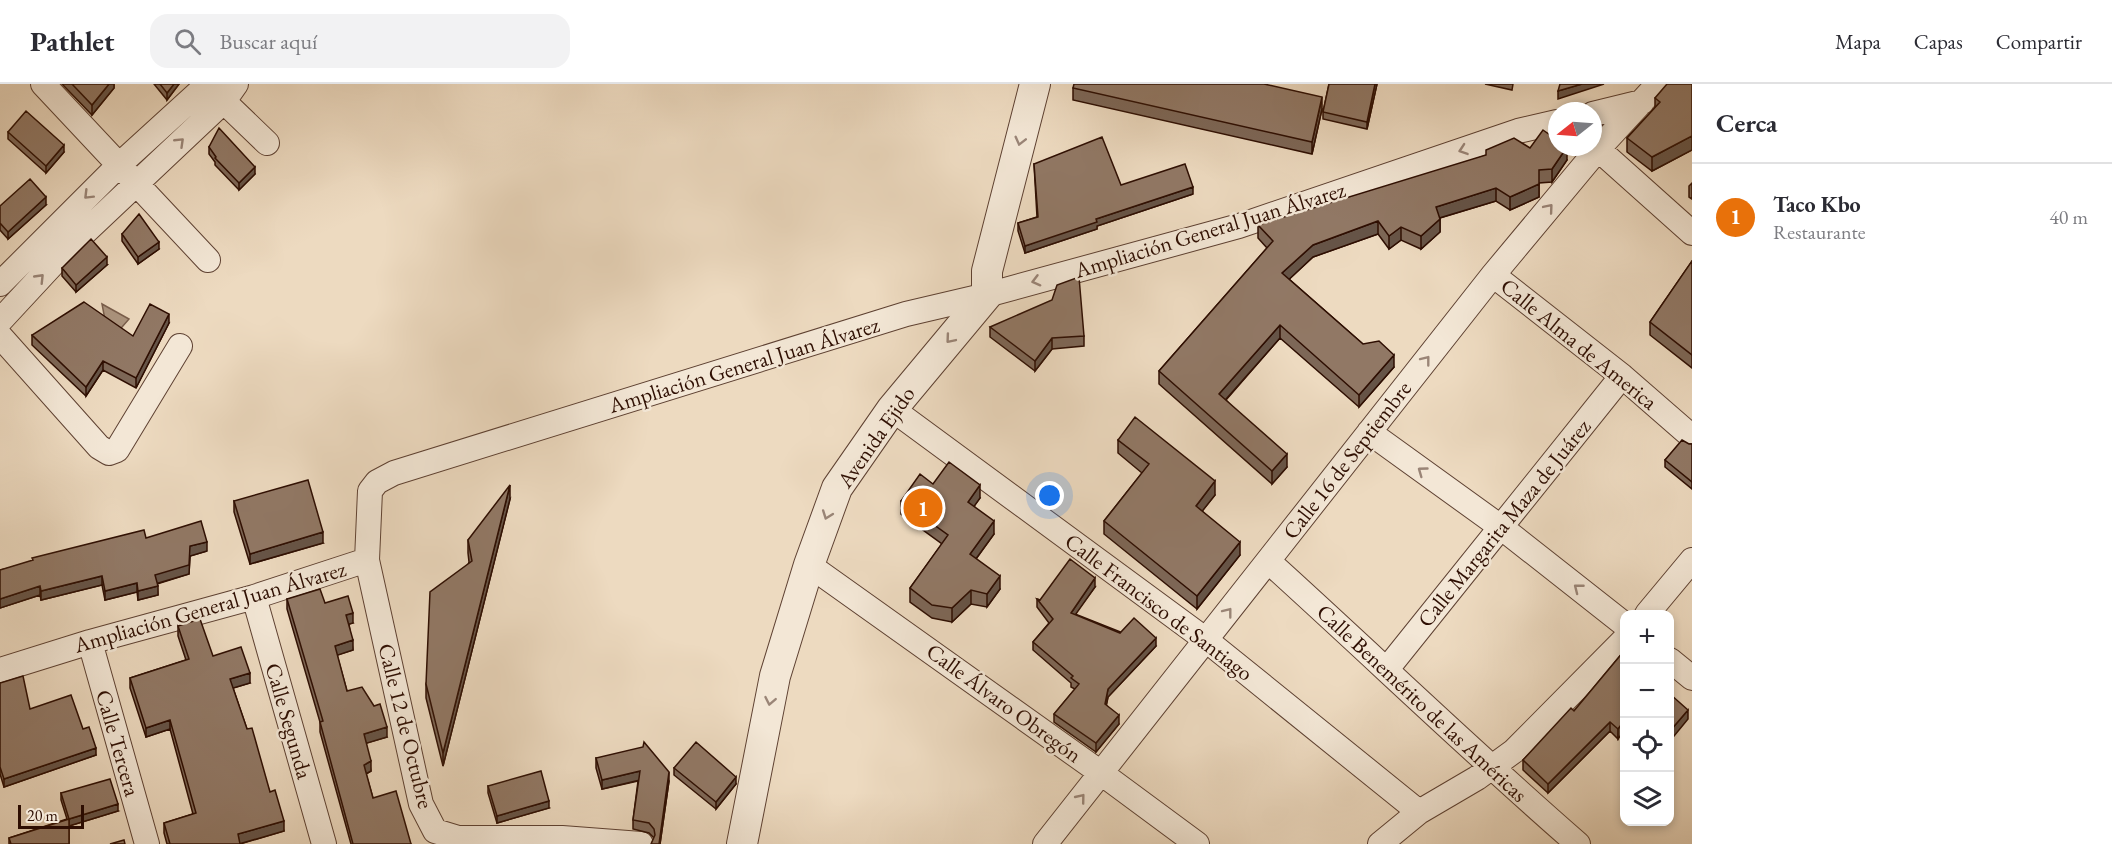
<!DOCTYPE html>
<html lang="es">
<meta charset="utf-8">
<style>
body{margin:0;font-family:"EB Garamond",serif;background:#f2f2f3;color:#2b2b33}
.controls{position:absolute;right:18px;bottom:18px;display:grid;overflow:hidden;border-radius:12px;box-shadow:0 3px 9px #0003}
.controls button{width:54px;height:54px;display:grid;place-items:center;padding:0;border:0;border-bottom:2px solid #e1e1e2;background:#fff;color:#2b2b33;font:30px sans-serif}
.compass{position:absolute;left:1548px;top:18px;width:54px;height:54px;border-radius:50%;background:#fff;box-shadow:0 3px 9px #0003;rotate:253deg}
.scale{position:absolute;left:18px;bottom:15px;width:66px;box-sizing:border-box;padding-left:6px;border:3px solid #2e0e02;border-top:0;font-size:16px;line-height:21px;white-space:nowrap;color:#2e0e02;-webkit-text-stroke:4px #f3e7d6;paint-order:stroke}
.you{position:absolute;left:1050px;top:412px;width:21px;height:21px;margin:-15px;border:4px solid #fff;border-radius:50%;background:#1a73e8;box-shadow:0 0 0 9px #1a73e833}
.badge{display:grid;place-items:center;width:39px;height:39px;border-radius:50%;background:#8f2418;color:#fff;font-size:20px;font-weight:700}
.pin{position:absolute;translate:-50% -50%;border:3px solid #fff;box-shadow:0 2px 6px #0006}
.list{margin:0;padding:0;list-style:none}
h2{display:flex;justify-content:space-between;align-items:center;height:78px;margin:0;padding:0 24px;font-size:26px}
h2 small{font-size:20px;font-weight:400;color:#7c7c81}
.list li{display:grid;grid-template-columns:39px 1fr auto;gap:18px;align-items:center;box-sizing:border-box;height:108px;padding:0 24px;border-top:2px solid #e1e1e2}
.list b{display:block;font-size:22px;white-space:nowrap}
.list p{margin:0;font-size:20px;white-space:nowrap;color:#7c7c81}
.list em{font-size:20px;font-style:normal;color:#7c7c81}
.icon{flex:none;width:33px;height:33px;fill:none;stroke:currentColor;stroke-width:2;stroke-linecap:round;stroke-linejoin:round}
.map{position:relative;flex:none;width:1692px;height:760px;overflow:hidden}
header{display:flex;align-items:center;gap:36px;box-sizing:border-box;height:84px;padding:0 30px;background:#fff;border-bottom:2px solid #e1e1e2}
header strong{font-size:28px}
nav{display:flex;gap:33px;margin-inline-start:auto;font-size:21px}
.search{width:420px;height:54px;background:#f2f2f3;display:flex;align-items:center;gap:15px;box-sizing:border-box;padding:0 21px;border-radius:18px;color:#7c7c81;font-size:22px}
main{display:flex}
aside{flex:1;background:#fff}
.map>svg:first-child{display:block}
.water{fill:#ac957f;stroke:#7a5f4d;stroke-width:1.5}
.lines{fill:none;stroke-linecap:round;stroke-linejoin:round}
.minor-casing{stroke:#5e4132;stroke-width:26}
.tertiary-casing{stroke:#5e4132;stroke-width:32}
.minor{stroke:#f3e7d6;stroke-width:24}
.tertiary{stroke:#f3e7d6;stroke-width:30}
.wall{fill:#7d6757;stroke:#2e0e02;stroke-width:1.5}
.shaded-wall{fill:#665447;stroke:#2e0e02;stroke-width:1.5}
.building{fill:#917865;stroke:#2e0e02;stroke-width:1.5}
.oneway{stroke:#9a8577}
.labels{text-anchor:middle;dominant-baseline:central;stroke-width:5;stroke-linejoin:round;paint-order:stroke}
.street-label{font-size:22px;fill:#2e0e02;stroke:#f3e7d6}
</style>
<header>
<strong>Pathlet</strong>
<div class="search"><svg class="icon" aria-label="search" viewBox="0 0 24 24"><circle cx="10" cy="10" r="6"/><path d="M15 15l6 6"/></svg>Buscar aquí</div>
<nav><a>Mapa</a><a>Capas</a><a>Compartir</a></nav>
</header>
<main>
<div class="map">
<svg width="1692" height="760" viewBox="0 0 1692 760">
<rect width="100%" height="100%" fill="#eddac0"/>
<filter id="stains"><feTurbulence type="fractalNoise" baseFrequency=".00333" numOctaves="4"/><feColorMatrix values="0 0 0 0 .2 0 0 0 0 .09 0 0 0 0 .02 0 0 0 .5 -.17"/></filter>
<radialGradient id="worn" r=".72"><stop offset=".6" stop-color="#630" stop-opacity="0"/><stop offset="1" stop-color="#630" stop-opacity=".3"/></radialGradient>
<path class="water" d="M102 220 129 235 109 258V257Z"/>
<g class="lines">
<defs>
<path id="minor" d="M43 0 208 176
M213 7 267 59
M1593 30 1642 18
M1591 63 1598 65 1692 149
M1493 191 1622 292 1692 353
M0 200 119 81 208 0
M0 237 64 168 224 17 236 0
M0 252 99 363 109 369 117 366 180 262
M892 325 1206 556 1419 728
M1369 348 1502 444 1624 540
M367 476 421 720 435 747 458 754H562L641 760
M1268 477C1372 571 1472 668 1578 760
M809 481 1101 689 1197 760
M254 513 324 760
M1647 530 1692 476
M90 558 147 760
M1670 576 1692 594
M1387 585 1622 292
M0 586 90 558 254 513 367 476 370 407 377 398 394 389 906 230 987 211 1239 142 1518 47 1557 38
M1045 760 1493 191 1598 65 1658 0
M1380 760 1419 728 1477 694 1514 667 1624 556"/>
<path id="tertiary" d="M742 760 775 592 809 481 837 404 892 325 987 211V187L1035 0"/>
</defs>
<use href="#minor" class="minor-casing"/>
<use href="#tertiary" class="tertiary-casing"/>
<use href="#minor" class="minor"/>
<use href="#tertiary" class="tertiary"/>
</g>
<path class="wall" d="M62 0H114V4L92 31Z
M154 0H179L167 16Z
M1329 0H1377L1367 45 1323 35V28Z
M1485 0H1513L1512 6Z
M1692 0V66L1652 87 1627 68V54L1655 24V14Z
M1073 4 1322 25 1312 70 1073 16Z
M8 48 64 68 46 89 8 55Z
M209 63 255 90 239 106 215 81V78L209 70Z
M1530 64 1567 76 1552 98 1539 99V113L1510 126 1496 117 1440 134V148L1421 165 1401 156 1389 165 1378 150 1313 173 1289 195 1363 260 1394 283 1359 323 1280 254 1226 316 1287 383 1272 400 1159 300V287L1267 164 1258 154V141Z
M1034 80 1121 101 1193 110 1097 142V145L1025 169 1018 147V139L1037 133Z
M1692 99V115L1689 113V102Z
M46 121 8 155 0 146V122Z
M122 150 159 165 138 180 122 157Z
M1692 177V284L1650 251V238Z
M107 181 76 208 62 192V184Z
M169 239 136 304 103 286 86 312 32 261V251L133 252Z
M990 243 1084 252V262L1052 265 1035 287 990 253Z
M1118 356 1215 411 1202 427 1240 471 1197 525 1104 450V437L1142 389 1118 369Z
M1689 360H1692V405L1665 383V376Z
M933 400 980 414 974 422 994 450 976 475 1000 505 987 523 971 520 952 538 932 534 910 518V504L942 460 901 430V417Z
M510 415 443 682 426 614V600L469 478 468 469V456Z
M234 417 323 459 250 480 234 428Z
M146 454 207 467 190 472 189 490 157 500 158 511 138 516 137 508 105 516 102 501 41 516 40 511 0 524V486Z
M1095 503 1075 530 1156 562 1108 613 1106 621 1119 640 1096 668 1054 638V630L1075 605 1071 603V599L1033 566V558L1049 539 1037 523V515L1040 516Z
M287 515 325 519 353 539 349 540 353 566 337 571 347 607 387 653 366 659 371 687 366 690 373 714 411 760H351L320 648V638L287 525Z
M178 542 213 572 250 599 233 604 247 645 284 747 240 760H167L164 749V739L193 730 170 645 146 653 130 604V594L186 576 178 552Z
M1624 567 1618 655 1610 647 1548 709 1523 686V676L1574 627Z
M0 599 30 625 83 645 96 671 4 703 0 690Z
M596 674 669 697 660 760 652 759 654 754 649 749 633 745V736L638 697 602 705 596 684Z
M674 684 736 700 716 725 674 691Z
M488 702 549 724 497 739 488 709Z
M61 709 118 727 69 742V760H9V754L67 735 61 716Z"/>
<path class="shaded-wall" d="M109 0H114V4L92 31V21Z
M174 0H179L167 16V9Z
M1375 0H1377L1367 45V38Z
M1582 0H1604L1558 15V7Z
M1322 13V25L1312 70V58Z
M1692 52V66L1652 87V73Z
M64 61V68L46 89V82Z
M1567 63V76L1552 98V85Z
M255 83V90L239 106V99Z
M1539 100V113L1510 126V113Z
M1193 103V110L1097 142V145L1025 169V162L1096 135Z
M1496 104V117L1436 135V123Z
M46 113V121L8 155V148Z
M1440 135V148L1421 165V152Z
M1378 137V150L1313 173 1282 202V189L1313 161Z
M1401 143V156L1389 165V152Z
M159 158V165L138 180V173Z
M107 173V181L76 208V201Z
M169 230V239L136 304V294Z
M1280 241V254L1219 323V310Z
M1052 254V265L1035 287V277Z
M1394 271V283L1359 323V311Z
M103 277V286L86 312V303Z
M1287 370V383L1272 400V387Z
M1215 397V411L1196 435V422Z
M510 401V415L443 682V669Z
M980 401V414L968 431V418Z
M994 437V450L970 483V470Z
M323 448V459L250 480V470Z
M207 458V467L190 472 189 490 155 500V491L190 462Z
M1240 458V471L1197 525V512Z
M102 492V501L41 516V507Z
M1000 492V505L987 523V510Z
M1095 494V503L1071 537V529Z
M137 499V508L105 516V507Z
M40 502V511L0 524V515Z
M158 502V511L138 516V507Z
M971 506V520L952 538V524Z
M353 529V539L346 541V531Z
M1156 554V562L1108 613 1105 629V620L1108 605Z
M353 556V566L335 572V562Z
M250 589V599L230 605V595Z
M1688 626V635L1670 657V647Z
M1119 631V640L1096 668V659Z
M170 636V645L146 653V644Z
M1624 637V647L1618 655V645Z
M1610 638V647L1548 709V700Z
M387 643V653L364 660V650Z
M96 664V671L4 703V695Z
M371 677V687L364 691V681Z
M640 687V696L602 705V696Z
M669 688V697L660 760H659Z
M736 693V700L716 725V718Z
M549 717V724L497 739V732Z
M118 720V727L69 742V735Z
M284 737V747L239 760 238 750Z"/>
<path class="building" d="M72 0H109L92 21Z
M160 0H174L167 9Z
M1074 0H1264L1322 13 1312 58 1073 4Z
M1329 0H1375L1367 38 1323 28Z
M1560 0H1582L1558 7Z
M1667 0H1692V52L1652 73 1627 54 1660 18 1655 14Z
M26 27 64 61 46 82 8 48Z
M219 44 255 83 239 99 215 74 216 73 209 63Z
M1543 46 1557 56V63H1567L1552 85 1539 86V100L1510 113 1496 104 1436 123 1440 135 1421 152 1401 143 1389 152 1378 137 1313 161 1282 189 1363 260 1379 257 1394 271 1359 311 1280 241 1219 310 1287 370 1272 387 1159 287 1273 157 1258 141 1486 71V66L1514 54 1530 64Z
M1102 53 1121 101 1185 80 1193 103 1096 135 1097 138 1025 162 1018 139 1038 133 1034 80Z
M30 95 46 113 8 148 0 139V122Z
M139 130 159 158 138 173 122 150Z
M91 155 107 173 76 201 62 184Z
M1692 177V271L1650 238Z
M1079 193 1084 252 1052 254 1035 277 990 243 1052 216 1057 201Z
M84 218 133 252 150 220 169 230 136 294 103 277 86 303 32 251Z
M1135 333 1215 397 1196 422 1240 458 1197 512 1104 437 1149 380 1118 356Z
M1682 356 1689 360H1692V398L1665 376Z
M949 378 980 401 968 418 994 437 970 470 1000 492 987 510 971 506 952 524 932 521 910 504 948 451 901 417 920 390 933 400Z
M308 396 323 448 250 470 234 417Z
M510 401 443 669 426 600 430 508 472 477 468 456Z
M201 437 207 458 190 462 189 481 155 491 158 502 138 507 137 499 105 507 102 492 41 507 40 502 0 515V486L33 476 32 474 144 446 146 454Z
M1070 475 1095 494 1071 529 1120 549 1134 534 1156 554 1108 605 1105 620 1119 631 1096 659 1054 630 1079 600 1071 594 1073 592 1033 558 1053 535 1037 515 1040 516Z
M320 505 325 519 348 512 353 529 346 531 353 556 335 562 347 607 362 603 374 622 380 620 387 643 364 650 371 677 364 681 373 714 396 707 411 760H353L320 638 323 637 287 515Z
M200 535 213 572 241 563 250 589 230 595 247 645 252 644 270 708 275 706 284 737 238 750 240 760H170L164 739 196 729 170 636 146 644 130 594 189 575 178 542Z
M1624 567V637L1618 645 1610 638 1548 700 1523 676 1571 624 1574 627Z
M23 592 30 625 71 611 83 645 89 643 96 664 4 695 0 683V599Z
M1670 610 1688 626 1670 647Z
M644 658 669 688 659 760H651L655 751 654 745 649 739 633 736 640 687 602 696 596 674 643 663Z
M696 658 736 693 716 718 674 684Z
M541 687 549 717 497 732 488 702Z
M110 695 118 720 69 735 61 709Z
M69 735V760H11L9 754Z
M124 756 125 760H110Z"/>
<defs><path id="oneway-chevron" d="M-2-3.5L2.5 0L-2 3.5" fill="none" stroke-width="1.6" stroke-linecap="round" stroke-linejoin="round" transform="scale(1.5)"/></defs>
<g class="oneway">
<use href="#oneway-chevron" transform="translate(1020 57) rotate(104)"/>
<use href="#oneway-chevron" transform="translate(180 58) rotate(-44)"/>
<use href="#oneway-chevron" transform="translate(1463 66) rotate(161)"/>
<use href="#oneway-chevron" transform="translate(88 111) rotate(135)"/>
<use href="#oneway-chevron" transform="translate(1549 124) rotate(-50)"/>
<use href="#oneway-chevron" transform="translate(40 194) rotate(-46)"/>
<use href="#oneway-chevron" transform="translate(1036 197) rotate(165)"/>
<use href="#oneway-chevron" transform="translate(950 255) rotate(130)"/>
<use href="#oneway-chevron" transform="translate(1426 276) rotate(-52)"/>
<use href="#oneway-chevron" transform="translate(1422 387) rotate(-144)"/>
<use href="#oneway-chevron" transform="translate(827 431) rotate(110)"/>
<use href="#oneway-chevron" transform="translate(1578 504) rotate(-142)"/>
<use href="#oneway-chevron" transform="translate(1228 528) rotate(-52)"/>
<use href="#oneway-chevron" transform="translate(770 617) rotate(101)"/>
<use href="#oneway-chevron" transform="translate(1081 714) rotate(-51)"/>
</g>
<g class="labels">
<g class="street-label">
<text transform="translate(1210 146) rotate(-17)">Ampliación General Juan Álvarez</text>
<text transform="translate(1579 260) rotate(39)">Calle Alma de America</text>
<text transform="translate(744 281) rotate(-17)">Ampliación General Juan Álvarez</text>
<text transform="translate(876 353) rotate(-55)">Avenida Ejido</text>
<text transform="translate(1347 376) rotate(-52)">Calle 16 de Septiembre</text>
<text transform="translate(1504 439) rotate(-51)">Calle Margarita Maza de Juárez</text>
<text transform="translate(210 523) rotate(-16)">Ampliación General Juan Álvarez</text>
<text transform="translate(1159 523) rotate(37)">Calle Francisco de Santiago</text>
<text transform="translate(1004 619) rotate(36)">Calle Álvaro Obregón</text>
<text transform="translate(1422 619) rotate(43)">Calle Benemérito de las Américas</text>
<text transform="translate(289 637) rotate(74)">Calle Segunda</text>
<text transform="translate(406 642) rotate(76)">Calle 12 de Octubre</text>
<text transform="translate(118 659) rotate(74)">Calle Tercera</text>
</g>
</g>
<rect width="100%" height="100%" filter="url(#stains)"/>
<rect width="100%" height="100%" fill="url(#worn)"/>
</svg>
<div class="controls">
<button>+</button>
<button>−</button>
<button><svg class="icon" aria-label="locate" viewBox="0 0 24 24"><circle cx="12" cy="12" r="6"/><path d="M12 2v4M12 18v4M2 12h4M18 12h4"/></svg></button>
<button><svg class="icon" aria-label="layers" viewBox="0 0 24 24"><path d="M12 4l9 5-9 5-9-5zM3 14l9 5 9-5"/></svg></button>
</div>
<svg class="compass" viewBox="-18 -18 36 36"><path d="M0-13l5 13h-10z" fill="#e53935"/><path d="M0 13l5-13h-10z" fill="#7c7c81"/></svg>
<div class="scale">20 m</div>
<div class="you"></div>
<div class="pin badge" style="left:923px;top:424px;background:#e8710a">1</div>
</div>
<aside>
<h2>Cerca<small></small></h2>
<ul class="list">
<li><span class="badge" style="background:#e8710a">1</span><div><b>Taco Kbo</b><p>Restaurante</p></div><em>40 m</em></li>
</ul>
</aside>
</main>
